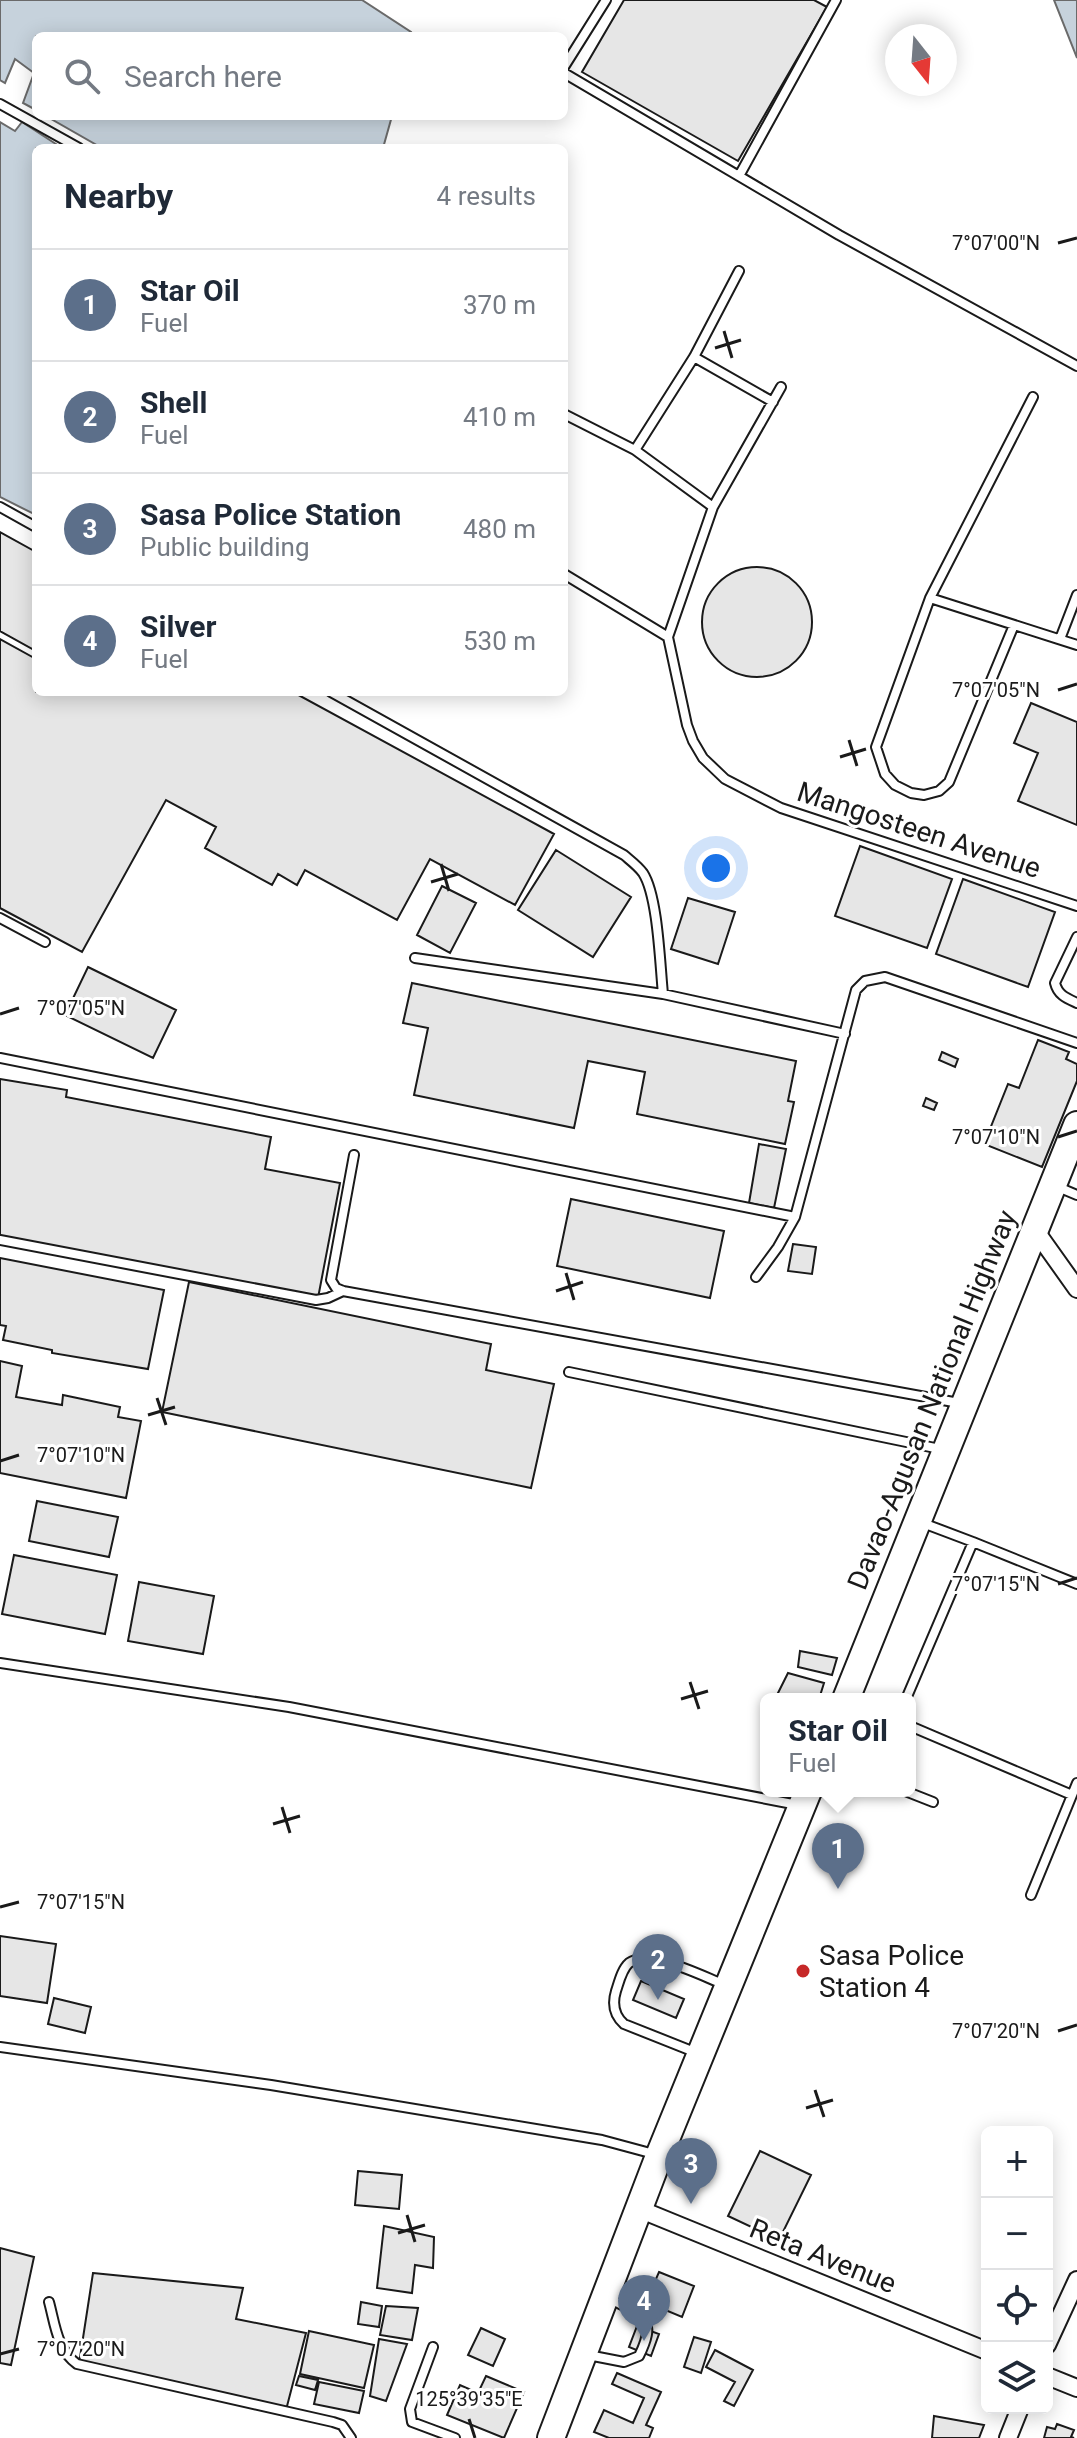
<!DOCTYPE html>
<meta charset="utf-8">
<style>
body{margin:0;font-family:Roboto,sans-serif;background:#f6f6f7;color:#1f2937}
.controls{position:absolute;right:24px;bottom:24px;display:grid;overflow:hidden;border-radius:12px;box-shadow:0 4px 20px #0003}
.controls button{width:72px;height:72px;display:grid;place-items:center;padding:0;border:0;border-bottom:2px solid #e0e1e3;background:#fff;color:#1f2937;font:40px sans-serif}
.compass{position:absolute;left:885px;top:24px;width:72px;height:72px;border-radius:50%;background:#fff;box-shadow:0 4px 20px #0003;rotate:163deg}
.you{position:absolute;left:716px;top:868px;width:28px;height:28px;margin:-20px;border:6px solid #fff;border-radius:50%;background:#1a73e8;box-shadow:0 0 0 12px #1a73e833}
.badge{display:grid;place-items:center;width:52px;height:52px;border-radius:50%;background:#0f766e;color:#fff;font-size:26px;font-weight:700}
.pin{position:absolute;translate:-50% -66px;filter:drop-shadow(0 2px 4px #0008)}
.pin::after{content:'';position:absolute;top:42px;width:28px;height:24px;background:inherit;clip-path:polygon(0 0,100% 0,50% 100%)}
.popup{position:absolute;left:760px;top:1693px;width:156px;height:104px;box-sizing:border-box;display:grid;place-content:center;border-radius:12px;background:#fff;filter:drop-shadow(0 2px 6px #0005);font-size:26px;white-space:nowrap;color:#747a83}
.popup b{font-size:30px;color:#1f2937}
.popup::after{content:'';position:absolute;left:50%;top:100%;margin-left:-16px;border:16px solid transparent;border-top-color:#fff}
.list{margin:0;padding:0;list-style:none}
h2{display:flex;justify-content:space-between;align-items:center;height:104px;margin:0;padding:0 32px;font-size:34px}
h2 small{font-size:26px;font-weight:400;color:#747a83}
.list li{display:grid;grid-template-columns:52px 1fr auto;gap:24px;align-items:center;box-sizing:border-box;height:112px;padding:0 32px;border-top:2px solid #e0e1e3}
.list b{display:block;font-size:30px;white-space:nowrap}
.list p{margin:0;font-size:26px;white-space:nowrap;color:#747a83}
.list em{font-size:26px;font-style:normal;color:#747a83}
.icon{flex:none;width:44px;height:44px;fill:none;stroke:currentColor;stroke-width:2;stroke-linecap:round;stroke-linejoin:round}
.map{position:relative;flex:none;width:1077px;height:2438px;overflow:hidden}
.search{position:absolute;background:#fff;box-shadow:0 4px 20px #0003;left:32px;top:32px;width:536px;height:88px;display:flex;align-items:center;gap:20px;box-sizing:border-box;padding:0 28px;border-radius:12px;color:#747a83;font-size:30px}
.panel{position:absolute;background:#fff;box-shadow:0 4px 20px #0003;left:32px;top:144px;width:536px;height:552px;border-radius:12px}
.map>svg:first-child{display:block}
.water{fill:#c6d2dc;stroke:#6a6a6a;stroke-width:2}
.building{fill:#e6e6e6;stroke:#1a1a1a;stroke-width:2}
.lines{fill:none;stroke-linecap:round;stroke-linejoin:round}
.service-casing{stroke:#1a1a1a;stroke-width:12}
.minor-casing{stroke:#1a1a1a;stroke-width:20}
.primary-casing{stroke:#1a1a1a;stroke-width:30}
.service{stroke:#fff;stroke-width:8}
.minor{stroke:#fff;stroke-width:16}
.primary{stroke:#fff;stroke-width:26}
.ticks{fill:none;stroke:#1a1a1a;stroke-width:3}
.poi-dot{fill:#c62828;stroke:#fff;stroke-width:3}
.labels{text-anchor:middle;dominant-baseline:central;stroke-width:6;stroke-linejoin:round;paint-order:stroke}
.street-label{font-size:28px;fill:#1a1a1a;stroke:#fff}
.poi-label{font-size:28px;fill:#1a1a1a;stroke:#fff;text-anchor:start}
.ticks-label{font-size:20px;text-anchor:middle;fill:#1a1a1a;stroke:#fff;stroke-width:6;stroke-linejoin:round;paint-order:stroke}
</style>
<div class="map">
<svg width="1077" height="2438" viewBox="0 0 1077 2438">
<rect width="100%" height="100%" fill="#fff"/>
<path class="water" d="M0 0H362L411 32 410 36H36V110L23 103 34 73 15 59 5 83 0 80Z
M1054 0H1077V58Z
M46 116H392L383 148H102Z
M0 122 15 131 22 122 62 148H36V515L0 497Z"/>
<path class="building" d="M624 0H814L827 7 738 161 582 72Z
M0 532 36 552V651L0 631Z
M702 622a55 55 0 1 1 110 0a55 55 0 1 1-110 0Z
M0 639 36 659V692H293L554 834 515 905 430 859 397 920 305 870 297 885 278 874 272 885 205 848 216 827 166 800 82 952 0 908Z
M1031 703 1077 722V825L1018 801 1038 753 1014 743Z
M860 846 952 879 927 948 835 916Z
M556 850 631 897 593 957 518 910Z
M963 879 1055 912 1028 987 936 954Z
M442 886 476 903 450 953 417 935Z
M688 898 735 912 718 964 671 949Z
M88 967 176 1010 153 1058 65 1015Z
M412 983 796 1061 788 1101 794 1102 785 1144 637 1114 645 1072 588 1061 574 1128 414 1095 428 1028 403 1023Z
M1038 1040 1069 1052 1066 1059 1077 1064V1081L1042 1167 984 1144 1008 1084 1019 1088Z
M942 1052 958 1059 955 1067 939 1060Z
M0 1079 67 1090 66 1097 271 1137 265 1169 340 1183 318 1298 0 1237Z
M926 1098 937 1103 934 1110 923 1106Z
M759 1144 786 1149 774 1208 749 1203Z
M571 1199 724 1231 710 1298 557 1266Z
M793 1244 816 1247 812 1274 788 1271Z
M0 1258 164 1290 148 1369 52 1353V1350L3 1340 6 1326 0 1325Z
M189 1282 491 1344 486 1370 554 1384 531 1488 162 1412Z
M0 1361 22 1366 16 1397 62 1405 63 1395 120 1407 118 1417 141 1421 126 1498 0 1473Z
M37 1501 118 1517 109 1557 29 1541Z
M14 1555 117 1575 105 1634 2 1614Z
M139 1582 214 1596 203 1654 128 1641Z
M800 1651 837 1658 832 1675 798 1667Z
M788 1673 824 1683 819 1699H775Z
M0 1936 56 1944 47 2003 0 1996Z
M641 1981 684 1999 676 2018 633 2000Z
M54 1998 91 2007 85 2033 48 2024Z
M760 2151 811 2175 779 2240 728 2216Z
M358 2171 402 2175 399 2209 355 2205Z
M384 2226 434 2237 433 2268 415 2265 412 2293 377 2288Z
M0 2248 34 2257 11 2365 0 2363Z
M659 2272 694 2286 682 2317 646 2302Z
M93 2273 243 2288 236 2319 306 2333 286 2410 79 2364Z
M361 2302 382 2306 379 2327 358 2324Z
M386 2306 418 2308 412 2340 380 2335Z
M637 2326 659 2334 651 2356 629 2347Z
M481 2328 505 2339 493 2366 468 2355Z
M309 2331 374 2345 364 2388 300 2374Z
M694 2337 711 2342 701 2373 684 2367Z
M379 2339 407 2344 386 2401 370 2396Z
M715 2350 753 2370 734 2406 724 2401 735 2382 706 2367Z
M617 2373 661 2392 646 2425 653 2428 649 2438H609L594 2432 604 2410 633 2423 644 2398 612 2384Z
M299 2376 318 2380 315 2390 296 2385Z
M486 2376 524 2392 504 2438 447 2415 460 2385 478 2393Z
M319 2382 364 2391 359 2413 314 2404Z
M934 2416 984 2425 979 2438H932Z
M1057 2424 1074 2430 1071 2437 1074 2438H1044L1047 2427 1055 2429Z"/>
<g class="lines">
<defs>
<path id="service" d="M564 67 606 0
M564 73 839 235 1077 366
M0 104 79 148
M739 176 836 0
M694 357 773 402
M781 387 713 507 668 637 687 725 693 741 703 758 725 779 781 808 1077 906
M564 414 635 450 713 507
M635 450 694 357 739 271
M0 507 36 527
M564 574 668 637
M930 598 1077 645
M1014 625 949 782 939 791 924 795 911 793 895 785 885 774 876 747 930 598 1033 397
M1060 639 1077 595
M331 692 624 855C631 861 638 866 643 873 658 896 660 965 663 994L845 1034
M0 918 45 942
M1077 937 1055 983C1058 995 1066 998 1077 1003
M415 958 663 994
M0 1058 795 1217 856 990 865 981 885 977 1077 1043
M354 1155 331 1280 336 1288 343 1291 959 1403
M1058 1187 1077 1195
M0 1240 316 1300 328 1298 343 1291
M756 1277 778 1247 795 1217
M569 1372 940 1449
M920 1522 973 1542
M0 1663 289 1707 798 1805
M906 1699 973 1542 1077 1584
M910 1726 1072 1795
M905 1791 933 1802
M1031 1895 1077 1783
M0 2047 271 2085 602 2140 654 2154
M697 2053 624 2024C614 2015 612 2004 616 1991 619 1982 622 1969 629 1963 648 1948 702 1976 723 1984
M49 2302C55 2324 57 2350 77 2364L333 2422 342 2425 351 2438
M433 2347 410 2409 412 2422 455 2438
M588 2355 624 2362 639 2356C658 2317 643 2316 610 2299"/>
<path id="minor" d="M1035 1230 1077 1289
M639 2209 987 2351
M1047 2345 1077 2280
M1047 2376 1077 2388
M1008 2438 1020 2408"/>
<path id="primary" d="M846 1699 1077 1125
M551 2438 659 2156 808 1791"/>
</defs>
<use href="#service" class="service-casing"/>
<use href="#minor" class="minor-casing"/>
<use href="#primary" class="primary-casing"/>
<use href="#service" class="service"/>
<use href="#minor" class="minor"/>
<use href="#primary" class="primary"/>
</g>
<path class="ticks" d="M1058 243 1077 238M724 331 732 358M715 348 741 340M1058 690 1077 684M849 740 857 766M840 757 866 749M441 864 449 891M431 882 458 874M0 1014 19 1008M1058 1137 1077 1131M566 1273 574 1300M556 1291 583 1282M157 1398 166 1425M148 1415 175 1407M0 1461 19 1455M1058 1584 1077 1578M690 1682 699 1709M681 1699 708 1691M282 1807 290 1833M273 1824 300 1816M0 1907 19 1902M1058 2031 1077 2025M815 2090 824 2117M806 2108 833 2100M407 2215 415 2242M398 2233 425 2225M0 2354 19 2349M469 2419 475 2438"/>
<circle class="poi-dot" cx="803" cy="1971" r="8"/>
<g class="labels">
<g class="street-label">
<text transform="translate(919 830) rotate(18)">Mangosteen Avenue</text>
<text transform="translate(932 1400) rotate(-68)">Davao-Agusan National Highway</text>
<text transform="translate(823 2256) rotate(22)">Reta Avenue</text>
</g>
<g class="poi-label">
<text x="819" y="1955">Sasa Police<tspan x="819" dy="32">Station 4</tspan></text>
</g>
</g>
<g class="ticks-label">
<text x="996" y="250">7°07'00"N</text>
<text x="996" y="697">7°07'05"N</text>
<text x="81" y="1015">7°07'05"N</text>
<text x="996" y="1144">7°07'10"N</text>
<text x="81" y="1462">7°07'10"N</text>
<text x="996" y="1591">7°07'15"N</text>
<text x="81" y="1909">7°07'15"N</text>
<text x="996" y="2038">7°07'20"N</text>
<text x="81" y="2356">7°07'20"N</text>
<text x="469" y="2406">125°39'35"E</text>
</g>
</svg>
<div class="controls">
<button>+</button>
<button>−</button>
<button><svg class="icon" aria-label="locate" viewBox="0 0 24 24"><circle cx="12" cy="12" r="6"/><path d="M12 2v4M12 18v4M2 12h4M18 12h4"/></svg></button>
<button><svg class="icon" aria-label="layers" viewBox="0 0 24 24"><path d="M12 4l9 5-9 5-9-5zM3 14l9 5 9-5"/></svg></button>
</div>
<svg class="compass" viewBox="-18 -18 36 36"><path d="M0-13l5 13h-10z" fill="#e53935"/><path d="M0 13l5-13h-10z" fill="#747a83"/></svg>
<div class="you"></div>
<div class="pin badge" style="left:838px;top:1889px;background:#5c6f8a">1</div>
<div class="popup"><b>Star Oil</b>Fuel</div>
<div class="pin badge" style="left:658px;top:2000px;background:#5c6f8a">2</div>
<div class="pin badge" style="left:691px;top:2204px;background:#5c6f8a">3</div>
<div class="pin badge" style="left:644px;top:2341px;background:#5c6f8a">4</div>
<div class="search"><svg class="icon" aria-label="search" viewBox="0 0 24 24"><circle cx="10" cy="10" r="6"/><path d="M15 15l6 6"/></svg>Search here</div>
<section class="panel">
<h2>Nearby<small>4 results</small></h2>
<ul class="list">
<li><span class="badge" style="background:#5c6f8a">1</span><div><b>Star Oil</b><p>Fuel</p></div><em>370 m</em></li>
<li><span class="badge" style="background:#5c6f8a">2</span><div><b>Shell</b><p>Fuel</p></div><em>410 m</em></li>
<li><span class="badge" style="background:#5c6f8a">3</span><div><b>Sasa Police Station</b><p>Public building</p></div><em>480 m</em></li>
<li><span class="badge" style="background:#5c6f8a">4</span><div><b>Silver</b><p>Fuel</p></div><em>530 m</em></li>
</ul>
</section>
</div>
